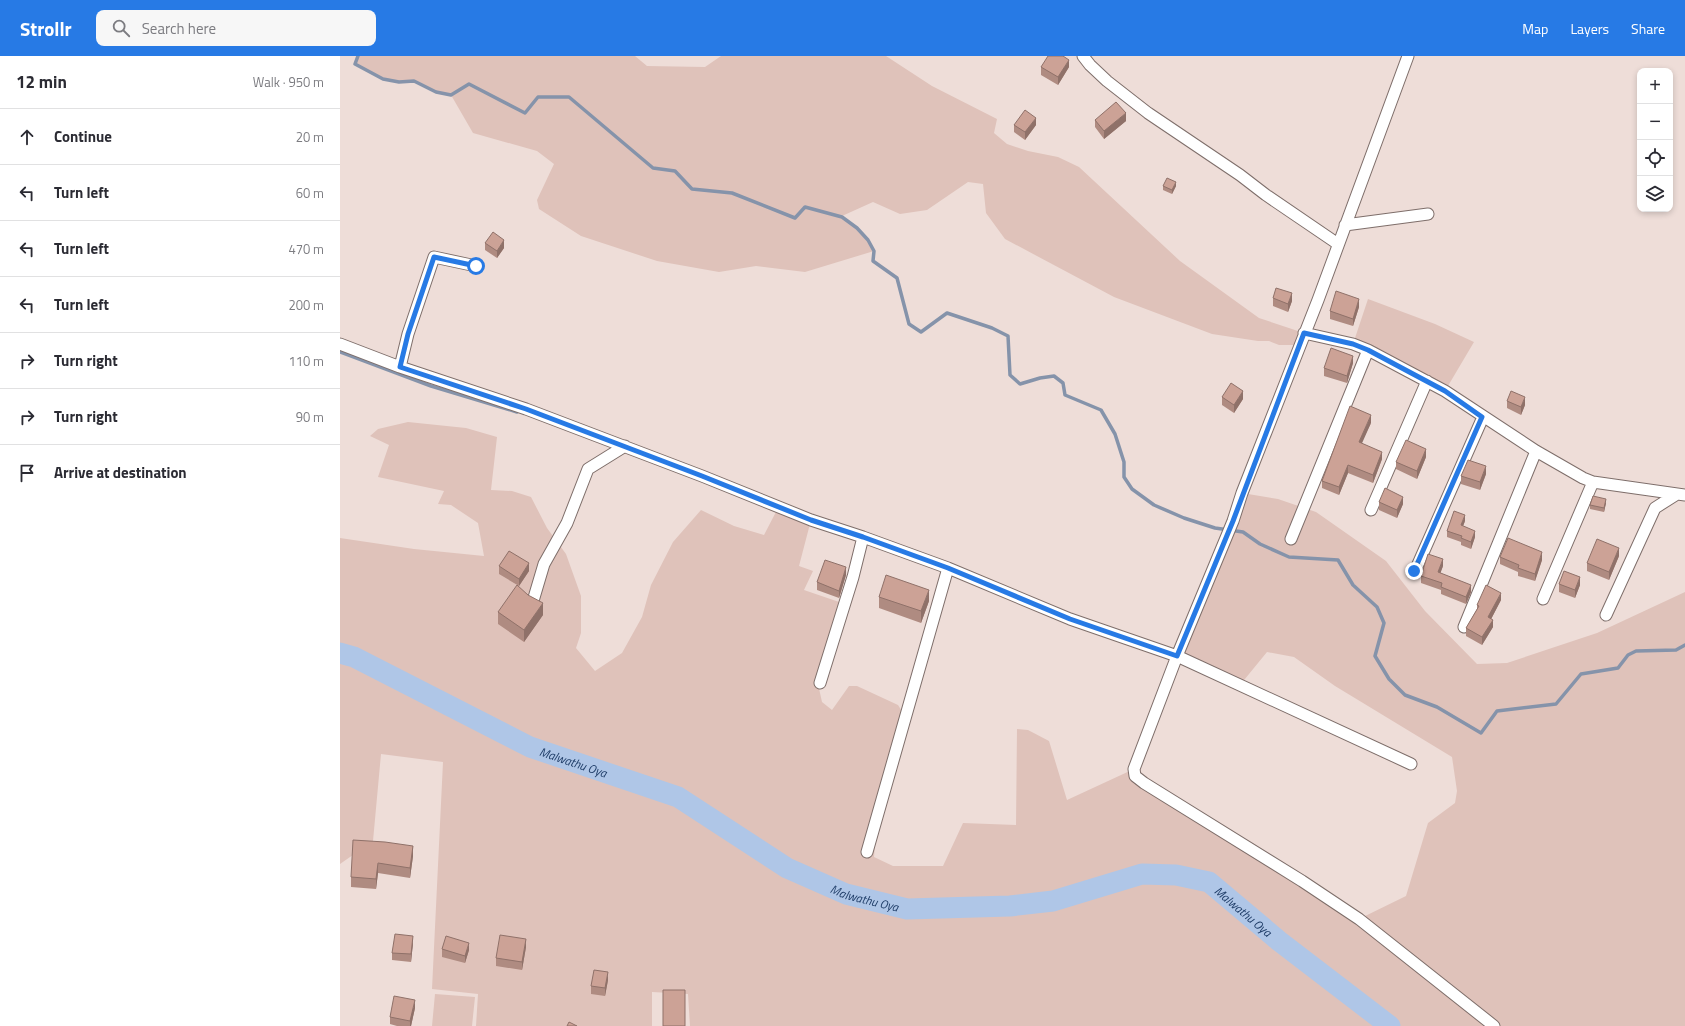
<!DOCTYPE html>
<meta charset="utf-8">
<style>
body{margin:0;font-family:"Titillium Web",sans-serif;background:#f7f7f7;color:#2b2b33}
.controls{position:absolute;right:12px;top:12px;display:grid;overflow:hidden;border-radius:8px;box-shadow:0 2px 6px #0003}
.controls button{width:36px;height:36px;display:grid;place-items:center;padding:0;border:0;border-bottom:1px solid #e1e1e2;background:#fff;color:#2b2b33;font:20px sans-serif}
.stop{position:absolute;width:12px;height:12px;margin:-9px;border:3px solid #277ae5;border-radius:50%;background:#fff}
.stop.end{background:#277ae5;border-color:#fff;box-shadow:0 1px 4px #0008}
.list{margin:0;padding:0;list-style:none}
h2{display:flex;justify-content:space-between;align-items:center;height:52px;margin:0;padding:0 16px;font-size:17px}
h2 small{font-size:13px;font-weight:400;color:#7c7c81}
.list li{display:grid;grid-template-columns:26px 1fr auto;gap:12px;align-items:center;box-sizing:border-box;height:56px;padding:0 16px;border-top:1px solid #e1e1e2}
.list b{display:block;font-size:15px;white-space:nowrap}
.list em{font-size:13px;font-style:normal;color:#7c7c81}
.icon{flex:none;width:22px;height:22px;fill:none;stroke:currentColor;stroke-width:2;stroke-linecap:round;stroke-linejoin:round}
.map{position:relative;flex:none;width:1345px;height:970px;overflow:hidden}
header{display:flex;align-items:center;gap:24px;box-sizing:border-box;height:56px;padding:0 20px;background:#277ae5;color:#fff}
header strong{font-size:19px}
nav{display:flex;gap:22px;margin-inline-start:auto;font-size:14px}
.search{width:280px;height:36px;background:#f7f7f7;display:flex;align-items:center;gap:10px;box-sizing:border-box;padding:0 14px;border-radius:8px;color:#7c7c81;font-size:15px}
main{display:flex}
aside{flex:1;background:#fff}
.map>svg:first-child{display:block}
.green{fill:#dfc2ba}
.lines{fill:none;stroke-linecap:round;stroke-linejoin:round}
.stream{stroke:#8593aa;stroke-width:3.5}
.river{stroke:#afc6e7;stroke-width:21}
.minor-casing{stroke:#7e6e6a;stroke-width:13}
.minor{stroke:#fff;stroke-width:11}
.wall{fill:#af8b81}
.shaded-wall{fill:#8f7169}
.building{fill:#cca296;stroke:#8f7169}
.route{stroke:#277ae5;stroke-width:5}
.labels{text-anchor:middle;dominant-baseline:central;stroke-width:4;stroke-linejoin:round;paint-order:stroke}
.water-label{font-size:12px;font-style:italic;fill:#1f3d68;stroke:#fceae5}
</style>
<header>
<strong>Strollr</strong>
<div class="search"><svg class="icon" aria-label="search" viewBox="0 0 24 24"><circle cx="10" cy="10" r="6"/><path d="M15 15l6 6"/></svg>Search here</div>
<nav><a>Map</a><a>Layers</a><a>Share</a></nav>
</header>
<main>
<aside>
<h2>12 min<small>Walk · 950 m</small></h2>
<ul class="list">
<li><svg class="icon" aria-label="ahead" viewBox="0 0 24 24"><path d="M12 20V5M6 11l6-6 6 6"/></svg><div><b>Continue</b></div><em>20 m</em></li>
<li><svg class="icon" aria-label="left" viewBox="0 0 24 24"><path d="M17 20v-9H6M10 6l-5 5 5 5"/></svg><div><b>Turn left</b></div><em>60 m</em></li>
<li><svg class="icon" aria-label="left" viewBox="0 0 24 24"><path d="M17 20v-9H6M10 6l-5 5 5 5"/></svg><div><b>Turn left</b></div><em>470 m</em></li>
<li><svg class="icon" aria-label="left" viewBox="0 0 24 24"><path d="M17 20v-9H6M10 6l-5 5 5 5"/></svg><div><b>Turn left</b></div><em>200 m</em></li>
<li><svg class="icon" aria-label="right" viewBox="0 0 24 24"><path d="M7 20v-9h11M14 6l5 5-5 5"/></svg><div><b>Turn right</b></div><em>110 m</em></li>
<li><svg class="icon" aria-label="right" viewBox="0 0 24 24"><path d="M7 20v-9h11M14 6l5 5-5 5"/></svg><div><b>Turn right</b></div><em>90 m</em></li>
<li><svg class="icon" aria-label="arrive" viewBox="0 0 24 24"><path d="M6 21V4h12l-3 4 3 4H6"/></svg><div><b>Arrive at destination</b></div></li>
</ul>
</aside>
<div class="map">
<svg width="1345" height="970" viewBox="0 0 1345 970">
<rect width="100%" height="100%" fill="#eeddd8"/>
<path class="green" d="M18 0H295L307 10 365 11 381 0H546L592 30 657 63 654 77 667 88 688 95 718 101 739 111 840 205 919 262 964 277 959 289H939L929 285H918L872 278 774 241 665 183 646 157 643 128 628 126 587 154 560 158 533 146 502 160C516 173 524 177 534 195L465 216 416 210 379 216 317 205 241 180 199 153 197 144 214 108 197 95 133 77 111 39 96 36 74 25 59 26 43 23 15 8Z
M1028 243 1095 268 1134 286 1105 335 1013 288Z
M68 366 126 372 157 381 151 434 172 435 191 441 207 472 226 498 241 540V577L236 592 255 615 282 597 302 561 311 529 333 486 361 454 394 470 424 479 438 452 471 464 459 510 473 515 464 534 502 547 478 628 482 646 492 654 509 630H517L558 649 563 657 536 775 534 801 553 810H603L623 767 676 769 677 673 688 674 709 685 727 744 794 713 795 720 1019 863 1066 840 1088 767 1115 747 1117 735 1112 701 995 630 954 601 927 596 900 629 837 600 902 437 938 443 976 456 1046 505 1085 555 1137 608 1167 607 1257 577 1345 536V970H350L348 938 312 936V970H136L138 938 92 933 103 706 41 698 33 785 0 808V482L74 493 144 500 138 467 111 449 98 448 104 435 38 421 49 389 30 380 38 373Z
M95 938 135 941 132 970H92Z"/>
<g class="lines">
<path class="stream" d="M18 0 15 8 43 23 59 26 74 25 96 36 111 39 129 28 185 57 198 41H229L313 112 335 115 352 133 392 137 455 162 465 151 502 161 517 172 528 184 534 195 533 205 557 222 569 268 581 276 607 257 652 272 668 280 670 319 680 328 700 322 714 320 723 327 725 339 761 354 775 378 784 406V421L792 433 814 449 844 462 875 472 903 476 920 488 949 501 998 504 1013 529 1037 551 1044 567 1035 600 1049 623 1065 639 1097 651 1141 677 1157 655 1216 648 1241 618 1278 612 1288 599 1296 595 1336 594 1345 589
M0 296 91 330 177 356"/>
<path class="river" id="s1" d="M0 597 14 601 190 691 338 741 447 812 506 838 567 853 670 850 713 845 802 818 836 819 869 826 939 885 1050 970"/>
<defs>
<path id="minor" d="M743 0 750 9 767 25 808 57 900 119 926 139 998 188
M1068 0 978 244 902 437 893 465 837 600 794 713 795 720 804 727 962 825 1019 863 1154 970
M1005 169 1088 158
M964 277 1013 288 1028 294 1105 335 1196 395 1243 422 1253 426 1345 439
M0 288 60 311 186 353 362 420 471 464 523 481 608 512 730 563 837 600 1071 708
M60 311 68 278 94 201 136 210
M1031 454 1087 325
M951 483 1028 294
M1075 515 1143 361
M1203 543 1253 426
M193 545 204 508 227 467 248 413 285 390
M1266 559 1315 452 1337 438
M1124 571 1196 395
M480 627 513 521 523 481
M527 796 608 512"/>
</defs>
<use href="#minor" class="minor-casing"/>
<use href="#minor" class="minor"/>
</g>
<path class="wall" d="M701 11H729L718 29 701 19Z
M755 64 786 65 764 83 755 71Z
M674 69H696L685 84 674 76Z
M823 130H836L832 138 823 134Z
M145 187 164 192 157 202 145 194Z
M933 242 952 245 948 256 933 250Z
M1019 251 1013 270 990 263V255Z
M1013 307 1007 327 984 320V312Z
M882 341 903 343 894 357 882 349Z
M1167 345 1185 349 1181 359 1167 352Z
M1031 367 1021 387 1042 403 1033 427 1008 417 999 439 982 432V425Z
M1086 401 1077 423 1056 413V406Z
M1146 418 1140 434 1121 428V420Z
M1039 446 1063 448 1057 462 1039 454Z
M1266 447 1264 456 1250 453V449Z
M1125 465 1123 470 1135 481 1131 493 1121 489V486L1107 481V475Z
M1279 500 1269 524 1247 515V507Z
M1160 501 1202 504 1195 525 1178 520V516L1160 508Z
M159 510 189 515 179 530 159 518Z
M1103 510 1100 517 1131 536 1126 548 1101 538V534L1081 527V520Z
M506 519 499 542 477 534V526Z
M1219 528 1240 529 1235 542 1219 536Z
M539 541 589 545 581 567 539 552Z
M1161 544 1151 563 1153 571 1142 589 1126 580V572L1137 553V549Z
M158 556 203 559 184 586 158 568Z
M73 790V800L70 822 38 817 36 833 11 831V821Z
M73 887 71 906 52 904V897Z
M186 891 182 914 156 910V902Z
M102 893 129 894 125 907 102 901Z
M268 924 265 940 251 938V930Z
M75 952 71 970H57L50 968V961Z"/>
<path class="shaded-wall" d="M729 4V11L718 29V21Z
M786 57V65L764 83V75Z
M696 62V69L685 84V76Z
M836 126V130L832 138V134Z
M164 184V192L157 202V195Z
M952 237V245L948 256V248Z
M1019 243V251L1013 270V263Z
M1013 300V307L1007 327V320Z
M903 335V343L894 357V349Z
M1185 341V349L1181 359V351Z
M1031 359V367L1019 394V386Z
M1086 393V401L1077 423V415Z
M1042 396V403L1033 427V419Z
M1008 409V417L999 439V431Z
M1146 410V418L1140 434V426Z
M1063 441V448L1057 462V454Z
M1266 443V447L1264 456V452Z
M1125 459V465L1121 475V469Z
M1135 475V481L1131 493V486Z
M1279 492V500L1269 524V516Z
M1202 496V504L1195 525V518Z
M1103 503V510L1098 524V516Z
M189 507V515L179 530V523Z
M506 511V519L499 542V535Z
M1240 521V529L1235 542V534Z
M1131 529V536L1126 548V541Z
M589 534V545L581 567V555Z
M1161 537V544L1148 569V561Z
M203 547V559L184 586V574Z
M1153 564V571L1142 589V581Z
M73 790V800L70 822V812Z
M38 807V817L36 833V823Z
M73 880V887L71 906V898Z
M186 883V891L182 914V906Z
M129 887V894L125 907V900Z
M268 916V924L265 940V932Z
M75 944V952L71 970H70V965Z"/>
<path class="building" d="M708 0H723L729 4 718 21 701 11Z
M776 46 786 57 764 75 755 64Z
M685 54 696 62 685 76 674 69Z
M827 122 836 126 832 134 823 130Z
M153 176 164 184 157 195 145 187Z
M936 232 952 237 948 248 933 242Z
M996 235 1019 243 1013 263 990 255Z
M991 292 1013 300 1007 320 984 312Z
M891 327 903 335 894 349 882 341Z
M1171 335 1185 341 1181 351 1167 345Z
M1010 350 1031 359 1019 386 1042 396 1033 419 1008 409 999 431 982 425Z
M1066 384 1086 393 1077 415 1056 406Z
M1128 404 1146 410 1140 426 1121 420Z
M1045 432 1063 441 1057 454 1039 446Z
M1253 440 1266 443 1264 452 1250 449Z
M1114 455 1125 459 1121 469 1135 475 1131 486 1121 482 1122 480 1107 475Z
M1168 482 1202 496 1195 518 1178 512 1179 509 1160 501Z
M1257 483 1279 492 1269 516 1247 507Z
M169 495 189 507 179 523 159 510Z
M1088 498 1103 503 1098 516 1131 529 1126 541 1101 531 1102 527 1081 520Z
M485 504 506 511 499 535 477 526Z
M1224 515 1240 521 1235 534 1219 528Z
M546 519 589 534 581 555 539 541Z
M177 529 188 539 203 547 184 574 158 556Z
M1146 529 1161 537 1148 561 1153 564 1142 581 1126 572 1139 550 1137 549Z
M13 784 45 786 73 790 70 812 38 807 36 823 11 821Z
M55 878 73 880 71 898 52 897Z
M160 879 186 883 182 906 156 902Z
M106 880 129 887 125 900 102 893Z
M254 914 268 916 265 932 251 930Z
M323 934H345V970H323Z
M54 940 75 944 70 965 50 961Z
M229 966 237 970H227Z"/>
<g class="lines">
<path class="route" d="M136 210 94 201 68 278 60 311 186 353 362 420 471 464 523 481 608 512 730 563 837 600 893 465 964 277 1013 288 1028 294 1105 335 1142 361 1074 515"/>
</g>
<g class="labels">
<g class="water-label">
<text stroke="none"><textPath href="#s1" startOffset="258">Malwathu Oya</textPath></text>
<text stroke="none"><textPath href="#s1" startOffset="582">Malwathu Oya</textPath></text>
<text stroke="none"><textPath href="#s1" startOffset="978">Malwathu Oya</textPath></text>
</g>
</g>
</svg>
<div class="controls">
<button>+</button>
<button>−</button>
<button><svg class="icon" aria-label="locate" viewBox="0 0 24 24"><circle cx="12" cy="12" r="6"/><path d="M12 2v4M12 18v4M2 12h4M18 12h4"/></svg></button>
<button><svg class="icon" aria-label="layers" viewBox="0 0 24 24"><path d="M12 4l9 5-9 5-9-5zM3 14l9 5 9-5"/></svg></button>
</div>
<div class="stop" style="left:136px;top:210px"></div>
<div class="stop end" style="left:1074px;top:515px"></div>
</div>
</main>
